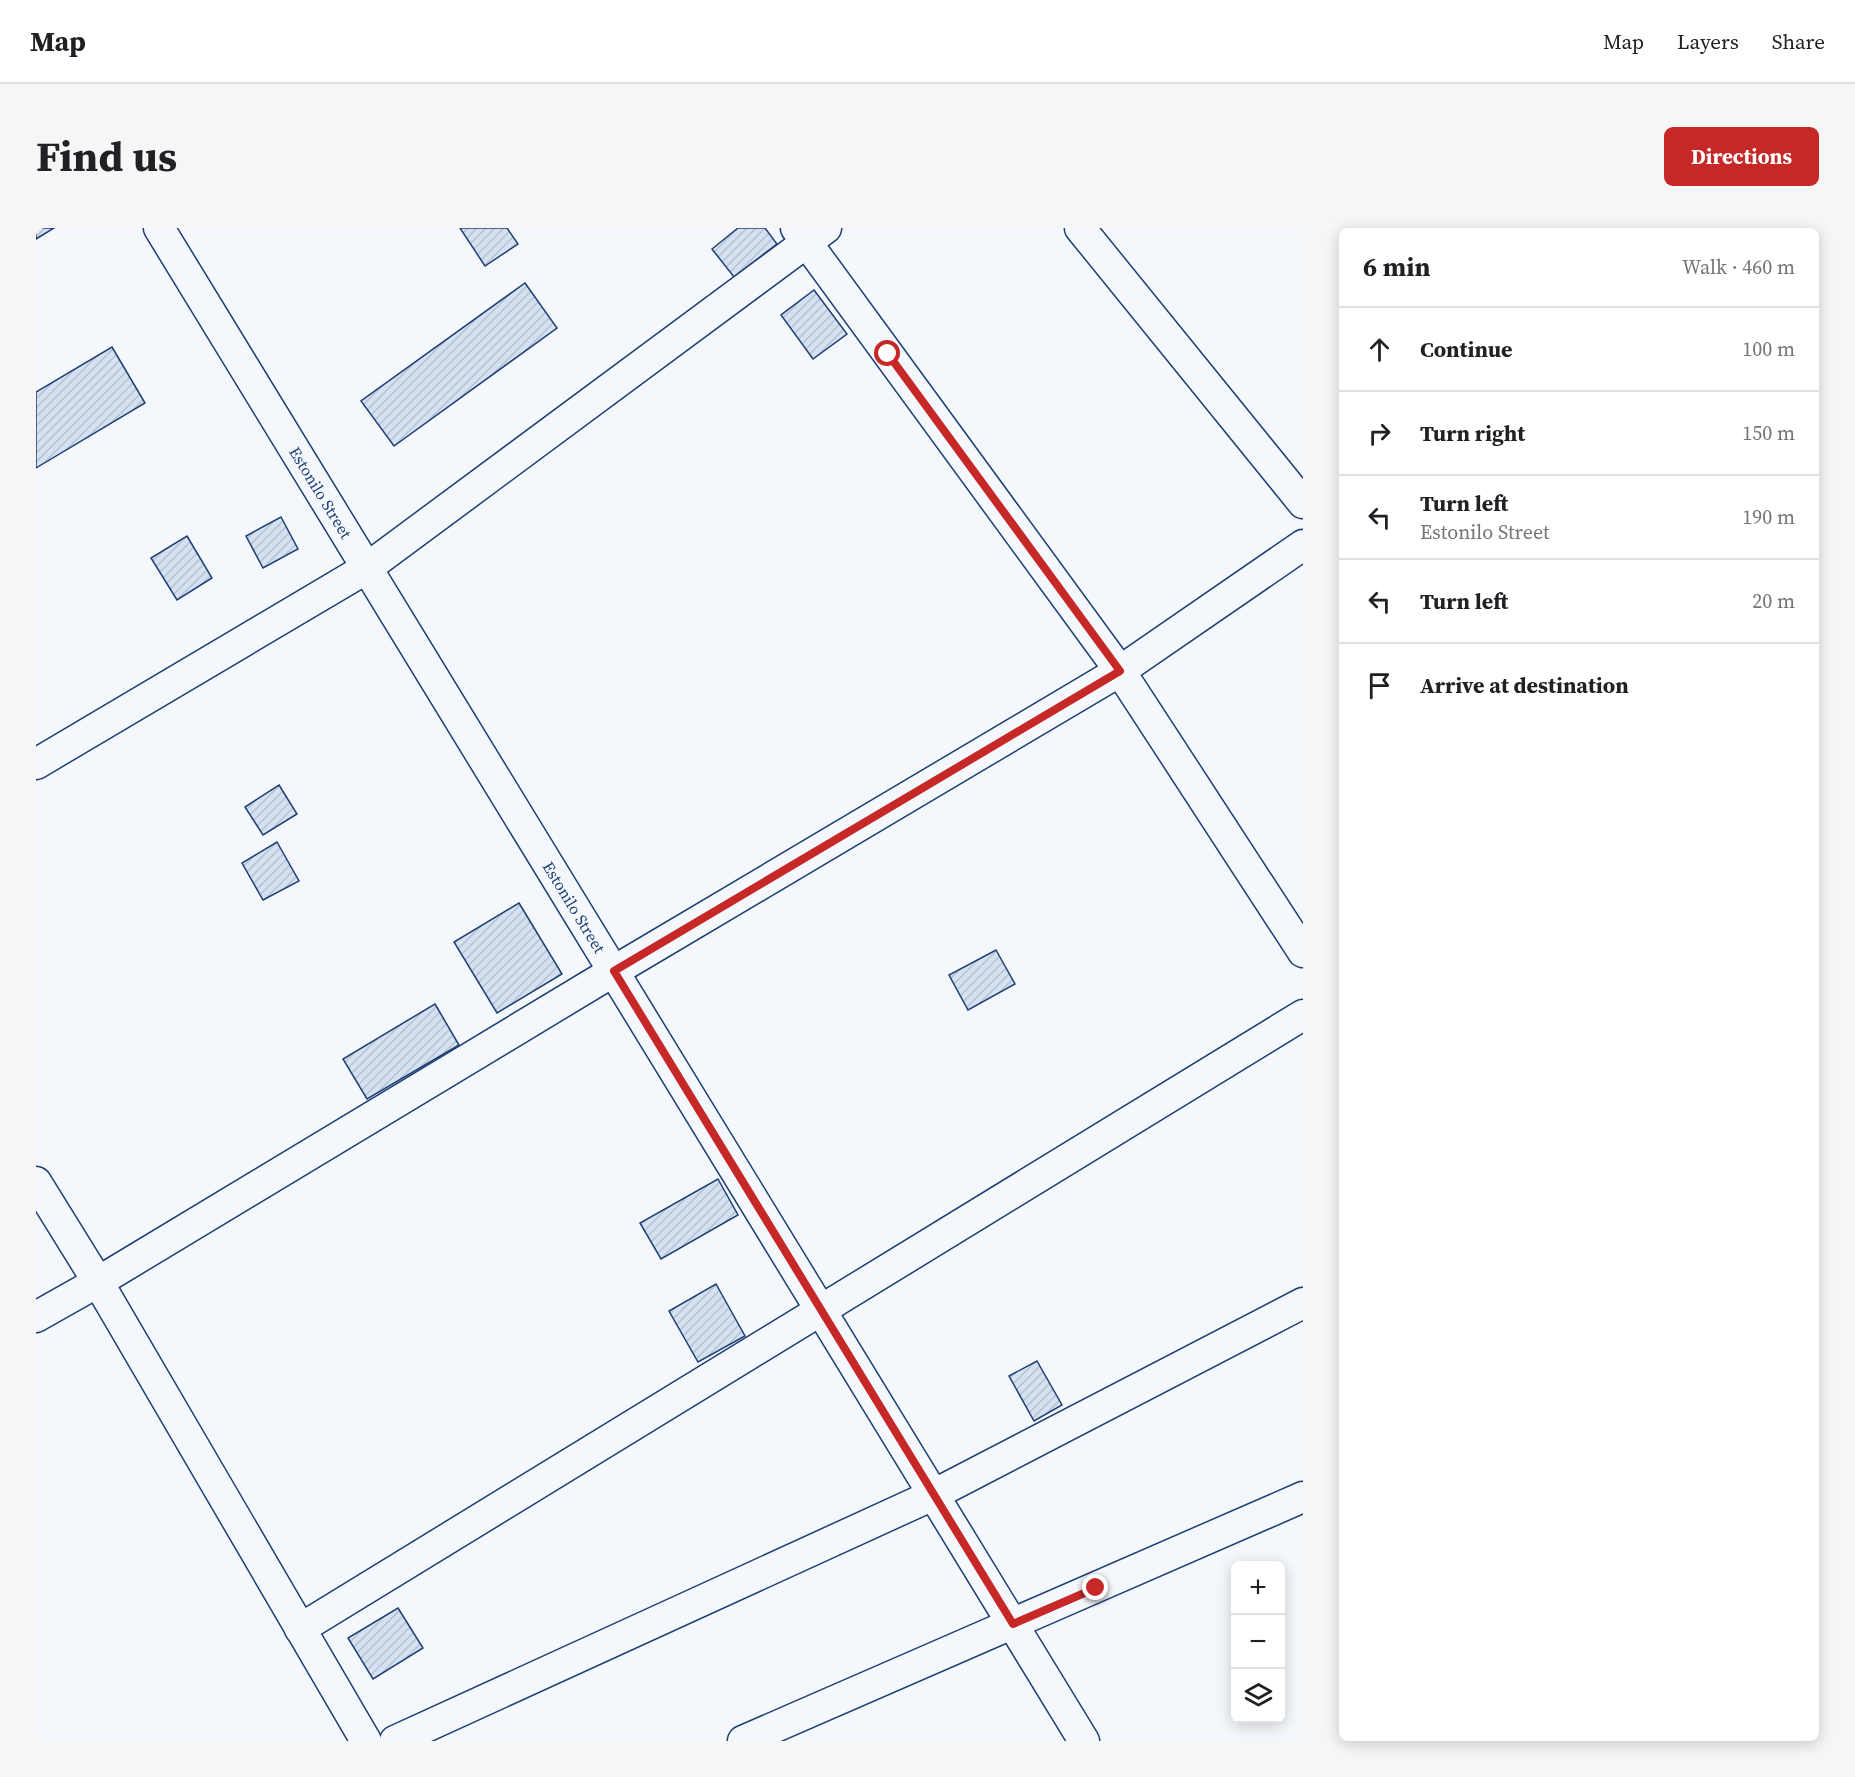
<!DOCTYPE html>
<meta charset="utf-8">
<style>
body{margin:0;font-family:"Source Serif 4",serif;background:#f6f6f6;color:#202124}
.controls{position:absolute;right:18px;bottom:18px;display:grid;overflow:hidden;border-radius:9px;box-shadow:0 3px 15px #0003}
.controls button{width:54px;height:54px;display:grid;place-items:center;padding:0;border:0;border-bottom:2px solid #e0e0e0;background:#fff;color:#202124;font:30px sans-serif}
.stop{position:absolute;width:18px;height:18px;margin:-14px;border:4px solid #c62828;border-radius:50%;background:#fff}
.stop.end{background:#c62828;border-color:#fff;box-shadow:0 2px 6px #0008}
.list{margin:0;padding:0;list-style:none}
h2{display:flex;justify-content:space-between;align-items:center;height:78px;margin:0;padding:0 24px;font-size:26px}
h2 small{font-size:20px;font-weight:400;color:#757577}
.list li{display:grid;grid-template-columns:39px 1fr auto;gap:18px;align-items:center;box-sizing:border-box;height:84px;padding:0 24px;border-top:2px solid #e0e0e0}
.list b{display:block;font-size:22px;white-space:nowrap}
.list p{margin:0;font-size:20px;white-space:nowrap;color:#757577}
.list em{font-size:20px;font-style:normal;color:#757577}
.icon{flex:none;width:33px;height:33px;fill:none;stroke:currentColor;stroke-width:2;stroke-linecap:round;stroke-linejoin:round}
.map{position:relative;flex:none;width:1267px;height:1513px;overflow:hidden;border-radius:9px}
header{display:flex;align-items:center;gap:36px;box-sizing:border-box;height:84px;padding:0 30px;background:#fff;border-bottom:2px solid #e0e0e0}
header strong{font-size:28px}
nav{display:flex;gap:33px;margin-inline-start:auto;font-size:21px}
.intro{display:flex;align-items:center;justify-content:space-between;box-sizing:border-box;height:144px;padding:0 36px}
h1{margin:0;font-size:42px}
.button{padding:15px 27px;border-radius:9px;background:#c62828;color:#fff;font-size:21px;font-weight:700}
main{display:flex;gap:36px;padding:0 36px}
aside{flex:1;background:#fff;border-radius:9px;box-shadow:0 3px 15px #0003}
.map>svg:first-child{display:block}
.building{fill:url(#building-hatch);stroke:#1d3f73;stroke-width:1.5}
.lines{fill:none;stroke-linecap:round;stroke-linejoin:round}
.minor-casing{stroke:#1d3f73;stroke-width:33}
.minor{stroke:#f4f7fb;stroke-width:30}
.route{stroke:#c62828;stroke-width:8}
.labels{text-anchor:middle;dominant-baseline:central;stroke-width:4.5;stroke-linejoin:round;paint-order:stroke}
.street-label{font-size:16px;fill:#1d3f73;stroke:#f4f7fb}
</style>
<header>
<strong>Map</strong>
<nav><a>Map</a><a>Layers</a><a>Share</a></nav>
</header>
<div class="intro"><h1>Find us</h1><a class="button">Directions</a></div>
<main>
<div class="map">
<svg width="1267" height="1513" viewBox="0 0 1267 1513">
<defs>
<pattern id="building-hatch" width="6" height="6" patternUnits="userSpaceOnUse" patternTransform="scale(1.5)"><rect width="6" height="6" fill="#d5e0f0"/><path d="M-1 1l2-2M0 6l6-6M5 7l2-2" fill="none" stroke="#b6c1d1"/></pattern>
</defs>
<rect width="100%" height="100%" fill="#f4f7fb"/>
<path class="building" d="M0 0H18L0 11Z
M424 0H471L482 16 449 38Z
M702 0H729L741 16 698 49 676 21Z
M489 55 521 100 358 218 325 173Z
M778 62 811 106 777 131 745 87Z
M76 119 109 175 0 240V164Z
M245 289 262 321 227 340 210 308Z
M151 308 176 350 141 372 115 330Z
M243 557 261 586 227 607 209 579Z
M241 614 263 653 227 672 206 635Z
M483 675 526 746 461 785 418 714Z
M960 722 979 756 932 782 913 747Z
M399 776 423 817 331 871 307 831Z
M682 951 702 987 625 1031 604 995Z
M680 1056 709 1108 662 1134 633 1083Z
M1001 1133 1026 1177 998 1193 973 1148Z
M362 1380 387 1420 337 1451 312 1410Z"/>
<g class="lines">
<defs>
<g id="minor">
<path id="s1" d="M123 0 1048 1513"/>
<path d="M760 0 1084 443 1267 724"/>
<path d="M1044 0 1267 275"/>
<path d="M0 536 331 340 790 0"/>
<path d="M0 954 62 1054 330 1513"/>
<path d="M0 1089 62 1054 578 743 1084 443 1267 317"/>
<path d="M264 1401 1267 787"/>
<path d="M359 1513 897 1267 1267 1075"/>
<path d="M707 1513 1267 1269"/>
</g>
</defs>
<use href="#minor" class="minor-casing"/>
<use href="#minor" class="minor"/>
</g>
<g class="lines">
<path class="route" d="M852 126 1084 443 578 743 977 1396 1060 1360"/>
</g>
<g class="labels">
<g class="street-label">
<text stroke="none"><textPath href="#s1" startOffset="310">Estonilo Street</textPath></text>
<text stroke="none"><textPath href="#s1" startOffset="796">Estonilo Street</textPath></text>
</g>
</g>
</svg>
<div class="controls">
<button>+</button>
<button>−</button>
<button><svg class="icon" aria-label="layers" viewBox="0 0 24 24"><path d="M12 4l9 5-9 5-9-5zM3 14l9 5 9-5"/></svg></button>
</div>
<div class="stop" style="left:852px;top:126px"></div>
<div class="stop end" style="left:1060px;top:1360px"></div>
</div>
<aside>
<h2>6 min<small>Walk · 460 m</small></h2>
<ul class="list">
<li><svg class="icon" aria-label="ahead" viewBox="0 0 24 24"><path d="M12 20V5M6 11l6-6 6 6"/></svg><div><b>Continue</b></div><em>100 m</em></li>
<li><svg class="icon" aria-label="right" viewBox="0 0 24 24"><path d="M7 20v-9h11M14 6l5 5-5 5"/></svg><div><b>Turn right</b></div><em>150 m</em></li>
<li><svg class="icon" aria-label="left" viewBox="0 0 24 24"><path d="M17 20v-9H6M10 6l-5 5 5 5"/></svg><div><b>Turn left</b><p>Estonilo Street</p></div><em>190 m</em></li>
<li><svg class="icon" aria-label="left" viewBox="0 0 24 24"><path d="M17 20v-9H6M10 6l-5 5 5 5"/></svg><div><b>Turn left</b></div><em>20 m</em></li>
<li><svg class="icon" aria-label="arrive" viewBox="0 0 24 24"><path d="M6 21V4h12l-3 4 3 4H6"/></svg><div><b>Arrive at destination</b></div></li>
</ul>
</aside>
</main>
